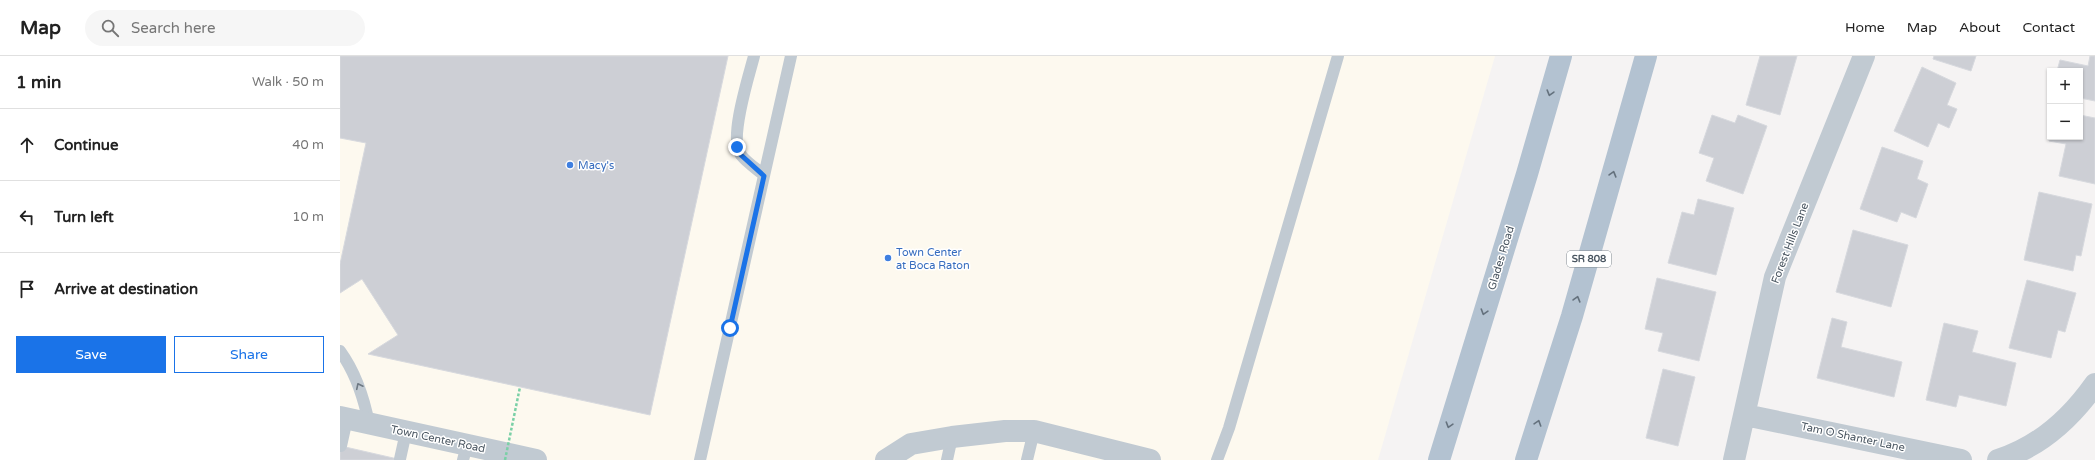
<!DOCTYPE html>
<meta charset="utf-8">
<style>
body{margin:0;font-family:"Varela Round",sans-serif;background:#f6f6f6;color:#222}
.controls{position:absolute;right:12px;top:12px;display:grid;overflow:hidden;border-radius:0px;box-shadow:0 1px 3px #0004}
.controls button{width:36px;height:36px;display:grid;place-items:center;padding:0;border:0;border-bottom:1px solid #e0e0e0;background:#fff;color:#222;font:20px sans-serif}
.stop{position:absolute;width:12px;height:12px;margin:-9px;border:3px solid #1a73e8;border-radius:50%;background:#fff}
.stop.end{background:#1a73e8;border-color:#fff;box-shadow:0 1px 4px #0008}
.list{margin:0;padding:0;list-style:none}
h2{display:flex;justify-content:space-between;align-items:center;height:52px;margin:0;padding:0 16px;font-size:17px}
h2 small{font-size:13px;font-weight:400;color:#767676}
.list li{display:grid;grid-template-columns:26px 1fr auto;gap:12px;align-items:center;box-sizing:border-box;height:72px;padding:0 16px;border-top:1px solid #e0e0e0}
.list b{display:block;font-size:15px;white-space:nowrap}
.list em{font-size:13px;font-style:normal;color:#767676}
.actions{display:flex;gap:8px;padding:12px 16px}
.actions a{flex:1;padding:9px 0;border:1px solid #1a73e8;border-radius:0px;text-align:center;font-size:14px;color:#1a73e8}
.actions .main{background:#1a73e8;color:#fff}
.icon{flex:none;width:22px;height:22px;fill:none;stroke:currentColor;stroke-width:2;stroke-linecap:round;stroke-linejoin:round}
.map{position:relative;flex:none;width:1755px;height:404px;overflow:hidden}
header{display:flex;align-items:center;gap:24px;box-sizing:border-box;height:56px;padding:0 20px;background:#fff;border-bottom:1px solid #e0e0e0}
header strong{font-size:19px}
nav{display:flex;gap:22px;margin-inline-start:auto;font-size:14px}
.search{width:280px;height:36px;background:#f6f6f6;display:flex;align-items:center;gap:10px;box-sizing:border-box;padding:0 14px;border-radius:22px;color:#767676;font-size:15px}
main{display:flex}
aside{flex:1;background:#fff}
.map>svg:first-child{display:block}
.commercial{fill:#fdf9ef}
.building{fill:#cdcfd5;stroke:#d7d9de}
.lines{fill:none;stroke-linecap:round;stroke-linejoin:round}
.service{stroke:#c1cad2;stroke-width:12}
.minor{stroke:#c1cad2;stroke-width:22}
.primary{stroke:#b3c2d1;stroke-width:22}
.path-bridge{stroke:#7ad0a6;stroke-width:2.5;stroke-dasharray:3 2;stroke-linecap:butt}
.oneway{stroke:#64717d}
.oneway2{stroke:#6e7983}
.route{stroke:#1a73e8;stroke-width:5}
.shop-dot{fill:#3f7fe0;stroke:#fff;stroke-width:1.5}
.labels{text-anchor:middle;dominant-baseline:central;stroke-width:3;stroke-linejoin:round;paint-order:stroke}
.shield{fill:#fff;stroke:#808990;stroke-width:1}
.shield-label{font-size:10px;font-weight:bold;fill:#4a5661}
.shop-label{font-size:11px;fill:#366cbe;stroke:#fff;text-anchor:start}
.street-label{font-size:11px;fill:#4a5661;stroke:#fff}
</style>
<header>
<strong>Map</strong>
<div class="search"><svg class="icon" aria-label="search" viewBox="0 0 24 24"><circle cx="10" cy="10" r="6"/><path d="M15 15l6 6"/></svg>Search here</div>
<nav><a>Home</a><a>Map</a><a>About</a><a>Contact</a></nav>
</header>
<main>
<aside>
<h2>1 min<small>Walk · 50 m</small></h2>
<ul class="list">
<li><svg class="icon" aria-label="ahead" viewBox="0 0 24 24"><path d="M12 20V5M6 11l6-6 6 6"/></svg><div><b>Continue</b></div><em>40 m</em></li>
<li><svg class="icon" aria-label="left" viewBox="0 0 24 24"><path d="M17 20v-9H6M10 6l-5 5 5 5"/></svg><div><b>Turn left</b></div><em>10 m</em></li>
<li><svg class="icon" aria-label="arrive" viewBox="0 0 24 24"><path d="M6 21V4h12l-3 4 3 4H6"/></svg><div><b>Arrive at destination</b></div></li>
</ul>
<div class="actions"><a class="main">Save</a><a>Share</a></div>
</aside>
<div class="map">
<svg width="1755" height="404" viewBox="0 0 1755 404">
<rect width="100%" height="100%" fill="#f5f3f3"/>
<path class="commercial" d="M0 0H1155L1038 404H0Z"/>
<path class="building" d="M0 0H388L310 359 28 298 58 279 22 223 0 237V208L26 87 0 82Z
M1420 0H1457L1440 59 1406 49Z
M1594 0H1636L1631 15 1593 3Z
M1750 0H1755V45L1740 42V15H1717L1720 4 1748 10Z
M1582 11 1616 27 1607 49 1617 53 1609 72 1598 67 1588 91 1554 75Z
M1372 59 1395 67 1398 59 1427 70 1403 138 1366 125 1374 102 1359 97Z
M1740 59 1755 62V128L1719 120 1726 88 1709 85 1710 79V81H1740Z
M1542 91 1583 105 1577 123 1588 128 1576 162 1561 156 1557 166 1520 153Z
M1699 136 1752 148 1741 200 1736 199 1733 215 1684 204Z
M1358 143 1394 152 1376 219 1328 207 1342 156 1354 159Z
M1513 174 1568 189 1551 251 1496 236Z
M1317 222 1376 236 1359 305 1318 295 1323 277 1305 273Z
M1687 224 1736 237 1725 276 1718 274 1711 302 1669 292Z
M1492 262 1507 266 1501 291 1562 306 1554 341 1477 322Z
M1604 267 1638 275 1632 296 1676 307 1666 350 1619 339 1616 351 1586 344Z
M1323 313 1355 321 1338 390 1306 382Z
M0 390H1L62 404H0Z"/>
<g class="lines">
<path class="service" d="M414 0C409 20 388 84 401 99 407 107 417 113 424 119
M0 295C16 317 24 342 29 368
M1 390 7 363
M60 403 66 376
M123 404 127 389
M360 404 451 0
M607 404 612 381
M687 404 694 375
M877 404 889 372 998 0"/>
<path class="minor" d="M1405 359 1621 404
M0 361 196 404
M546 404 571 388 612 381 665 375H694L810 404
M1394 404 1435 221 1524 0
M1658 404C1699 391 1731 362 1755 328"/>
<path class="primary" d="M1099 404 1187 118 1221 0
M1186 404 1232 260 1306 0"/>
<path class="path-bridge" d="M165 404 180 331"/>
</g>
<defs><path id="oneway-chevron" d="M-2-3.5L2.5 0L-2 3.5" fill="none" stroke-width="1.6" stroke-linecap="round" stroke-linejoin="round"/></defs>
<g class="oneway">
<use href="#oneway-chevron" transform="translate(1210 37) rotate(106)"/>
<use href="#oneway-chevron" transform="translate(1273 118) rotate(-74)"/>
<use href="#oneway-chevron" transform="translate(1237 243) rotate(-74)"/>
<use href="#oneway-chevron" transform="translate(1144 256) rotate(107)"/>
<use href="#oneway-chevron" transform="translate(1198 367) rotate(-72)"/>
<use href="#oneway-chevron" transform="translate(1109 369) rotate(107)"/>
</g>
<use class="oneway2" href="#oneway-chevron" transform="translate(19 330) rotate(-116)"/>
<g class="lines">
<path class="route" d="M390 272 424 120 401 99 397 91"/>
</g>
<g class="shop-dot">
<circle cx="230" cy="109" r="4"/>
<circle cx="548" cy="202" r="4"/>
</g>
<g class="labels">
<rect class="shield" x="1227" y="195" width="44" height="16" rx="3"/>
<g class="shield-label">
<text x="1249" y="203">SR 808</text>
</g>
<g class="shop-label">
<text x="238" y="109">Macy's</text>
<text x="556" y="196">Town Center<tspan x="556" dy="13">at Boca Raton</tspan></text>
</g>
<g class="street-label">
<text transform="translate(1450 187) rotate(-69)">Forest Hills Lane</text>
<text transform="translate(1161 202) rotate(-73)">Glades Road</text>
<text transform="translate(1513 381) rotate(12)">Tam O Shanter Lane</text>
<text transform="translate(98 383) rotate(12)">Town Center Road</text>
</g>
</g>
</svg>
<div class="controls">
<button>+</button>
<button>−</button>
</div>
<div class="stop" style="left:390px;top:272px"></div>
<div class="stop end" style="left:397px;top:91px"></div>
</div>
</main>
